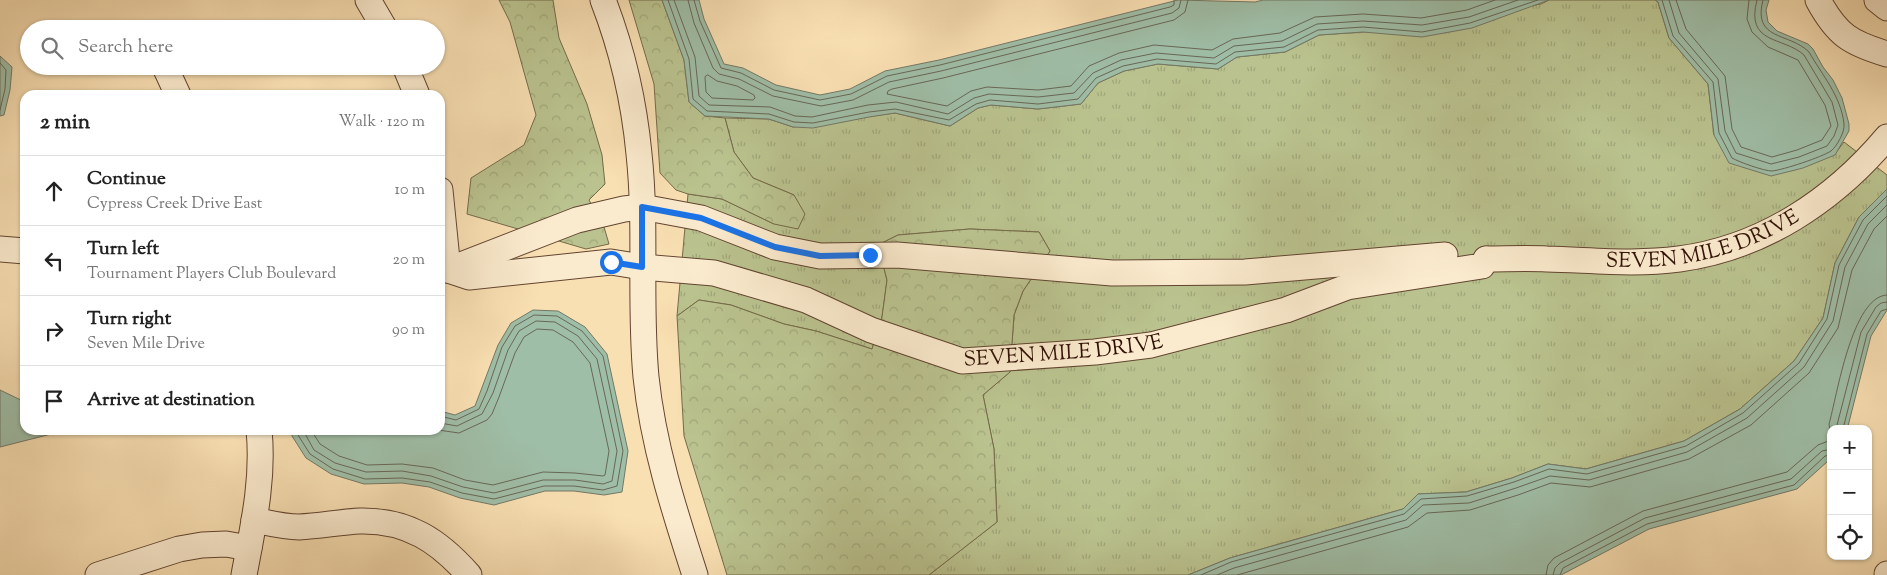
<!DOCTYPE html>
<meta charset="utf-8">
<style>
body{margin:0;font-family:"Sorts Mill Goudy",serif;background:#f2f2f2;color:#222}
.controls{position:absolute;right:15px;bottom:15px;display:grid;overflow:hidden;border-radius:10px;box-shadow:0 1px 4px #0004}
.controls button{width:45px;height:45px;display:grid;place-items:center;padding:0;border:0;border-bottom:1px solid #e0e0e0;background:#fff;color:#222;font:25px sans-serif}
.stop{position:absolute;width:15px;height:15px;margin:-11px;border:4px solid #1a73e8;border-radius:50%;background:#fff}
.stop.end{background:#1a73e8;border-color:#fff;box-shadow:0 1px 5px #0008}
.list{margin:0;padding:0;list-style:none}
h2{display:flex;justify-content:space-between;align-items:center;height:65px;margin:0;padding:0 20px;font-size:21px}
h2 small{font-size:16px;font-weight:400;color:#767676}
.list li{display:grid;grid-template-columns:32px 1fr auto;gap:15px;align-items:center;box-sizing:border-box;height:70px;padding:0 20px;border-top:1px solid #e0e0e0}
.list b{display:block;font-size:19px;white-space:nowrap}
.list p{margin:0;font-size:16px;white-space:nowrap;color:#767676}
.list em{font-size:16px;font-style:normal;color:#767676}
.icon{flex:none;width:28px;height:28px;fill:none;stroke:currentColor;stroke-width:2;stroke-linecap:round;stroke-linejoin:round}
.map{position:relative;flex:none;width:1887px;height:575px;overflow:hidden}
.search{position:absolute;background:#fff;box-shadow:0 1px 4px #0004;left:20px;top:20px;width:425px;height:55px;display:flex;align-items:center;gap:12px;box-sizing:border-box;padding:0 18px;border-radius:28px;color:#767676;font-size:19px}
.panel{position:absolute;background:#fff;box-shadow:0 1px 4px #0004;left:20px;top:90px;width:425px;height:345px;border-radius:15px}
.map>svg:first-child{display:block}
.grass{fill:url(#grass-tufts);stroke:#756a4a}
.forest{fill:url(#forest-crowns);stroke:#756a4a}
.water{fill:#9fbea7;stroke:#737866}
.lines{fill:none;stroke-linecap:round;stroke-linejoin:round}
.shore{stroke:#686756;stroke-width:1}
.minor-casing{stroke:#624430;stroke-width:27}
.minor{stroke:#fbebce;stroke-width:25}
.route{stroke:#1a73e8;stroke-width:6}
.labels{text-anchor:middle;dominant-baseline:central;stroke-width:4;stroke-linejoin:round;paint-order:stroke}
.street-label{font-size:21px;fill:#301005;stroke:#fbebce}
</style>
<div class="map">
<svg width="1887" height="575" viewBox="0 0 1887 575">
<defs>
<pattern id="grass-tufts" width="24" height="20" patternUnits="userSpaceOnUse" patternTransform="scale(1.25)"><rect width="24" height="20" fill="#bac38f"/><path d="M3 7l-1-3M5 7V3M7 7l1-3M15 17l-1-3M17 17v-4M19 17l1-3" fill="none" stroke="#a0a67a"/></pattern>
<pattern id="forest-crowns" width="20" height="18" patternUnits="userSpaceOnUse" patternTransform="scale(1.25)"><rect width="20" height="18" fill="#bac38f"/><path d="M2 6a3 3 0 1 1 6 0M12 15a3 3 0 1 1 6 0" fill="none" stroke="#a0a67a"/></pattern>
</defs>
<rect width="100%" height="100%" fill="#f9e0b3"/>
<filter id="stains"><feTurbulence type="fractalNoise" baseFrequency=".004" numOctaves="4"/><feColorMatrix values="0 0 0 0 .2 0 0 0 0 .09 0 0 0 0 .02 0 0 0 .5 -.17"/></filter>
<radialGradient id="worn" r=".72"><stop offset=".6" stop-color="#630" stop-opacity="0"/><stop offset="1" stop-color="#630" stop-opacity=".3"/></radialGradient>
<path class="grass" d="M1549 0H1655L1658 2 1669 38 1708 84 1714 135 1834 155 1844 142 1887 175V189L1859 217 1835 263 1823 318 1794 361 1740 409 1684 441 1586 469 1548 464 1512 478 1466 492 1418 494 1403 509 1230 558 1188 575H929L997 522 994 449 983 395 1010 372 1014 315 1023 291 1050 251 1039 232 970 229 898 235 878 245 887 280 882 317 872 349 816 331 784 324 731 305 699 300 677 316 688 194 722 199 774 224 794 195 753 178 734 152 725 118 769 119 793 127 895 113 950 126 978 108 991 105 1038 109 1081 104 1098 83 1124 71 1158 64 1218 69 1237 57 1285 52 1319 35 1363 32 1541 4Z"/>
<path class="forest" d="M499 0H553L559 38 587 104 602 155 605 184 589 200 604 227 609 244 586 249 467 214 471 178 524 145 536 115 510 22Z
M629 0H662L684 60 689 102 705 116 725 118 734 152 753 178 794 195 805 214 798 229 774 224 722 199 688 194 676 190 660 173 654 84Z
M970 229 1039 232 1050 251 1023 291 1014 315 1010 372 983 395 994 449 997 522 929 575H727L684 436 677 316 699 300 731 305 784 324 816 331 872 349 882 317 887 280 878 245 898 235Z"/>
<path class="water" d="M662 0H699L704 19 724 64 743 68 776 85 820 95 850 89 885 71 939 60 1178 0 1255 2 1263 0H1549L1472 28 1422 37 1363 32 1319 35 1285 52 1237 57 1218 69 1158 64 1124 71 1098 83 1081 104 1038 109 991 105 978 108 950 126 895 113 869 117 813 128 793 127 769 119 705 116 689 102 684 60Z
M1655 0H1769L1766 10 1768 22 1777 31 1808 44 1813 49 1823 67 1833 80 1842 98 1849 124V131L1835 155 1803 168 1771 176 1729 163 1714 135 1708 84 1669 38 1658 2Z
M0 56 12 67 10 90 4 115 0 116Z
M1887 189V310L1871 336 1848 426 1847 429H1831V456L1828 461 1797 489 1649 529 1561 575H1188L1230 558 1403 509 1418 494 1466 492 1512 478 1548 464 1586 469 1684 441 1740 409 1794 361 1823 318 1835 263 1859 217Z
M533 310 558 311 585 327 607 354 628 451 622 492 604 495 574 491H545L494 505 460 498 429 487 402 483 364 484 331 474 306 458 292 436V430H440V411L455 415 475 406 498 345 511 323Z
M0 390 25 402V430H67L0 447Z"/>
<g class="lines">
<path class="shore" d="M668 0 689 59 693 99 707 111 769 114 794 122 813 123 869 112 895 109 949 120 976 104 990 100 1038 104 1078 99 1096 78 1123 66 1157 59 1216 64 1235 52 1284 47 1318 30 1363 27 1422 32 1470 23 1538 0
M674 0 695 57 699 96 709 105 770 107 795 116 812 117 868 105 896 102 948 114 974 98 989 94 1038 97 1074 93 1093 73 1121 60 1156 53 1214 58 1234 46 1282 41 1317 24 1363 21 1422 25 1469 17 1518 0
M688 0 694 23 713 68 719 74 739 79 773 96 821 106 853 100 889 82 941 71 1172 13 1179 8 1181 0
M694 0 700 21 721 68 741 73 774 90 820 100 851 94 887 76 940 65 1170 7 1174 5V0
M1188 0 1185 12 1174 20 943 78 892 89 888 91 887 94 947 106 971 91 987 87 1038 90 1071 86 1089 66 1119 53 1154 45 1212 50 1233 39 1280 33 1315 17 1363 14 1421 18 1467 10 1495 0
M1662 0 1673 36 1713 82 1719 133 1732 158C1739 162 1764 171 1772 171 1783 170 1822 157 1831 151 1837 146 1845 132 1844 124 1841 96 1822 75 1809 52 1789 32 1752 41 1763 0
M1669 0 1679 33 1718 79 1725 131 1736 153 1771 164 1799 157 1827 146 1834 136 1838 125 1832 102 1804 55C1783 36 1745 45 1757 0
M1676 0 1686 29 1725 76 1732 129 1741 147 1772 157 1797 150 1822 140 1831 126 1825 105 1798 60 1768 47 1752 32 1747 19 1749 0
M0 63 6 70 5 89 0 110
M708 75 717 81 737 86 754 95 755 98 753 100 712 98 706 92 705 77Z
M1836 429 1861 332 1876 307 1881 303 1887 302
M1843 429 1867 334 1881 311 1887 309
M297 430 298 435 310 454 333 469 365 479 402 478 430 482 462 493 494 499 544 486H574L603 490 617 486 623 451 603 356 582 331 557 316 534 315 515 326 502 347 487 391 479 409 456 420 440 416
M303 430 314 450 335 463 366 472 402 471 431 476 463 487 494 493 543 480H575L603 484 612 481 617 451 597 359 578 336 555 322 536 321 519 331 508 350 493 393 482 414 457 426 440 423
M311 430 320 444 339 456 367 465 402 464 433 468 465 480 493 485 543 472 575 473 603 476 605 475 609 451 590 363 573 342 553 330 537 329 524 337 515 353 499 397 492 414 487 420 459 433 438 430
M1831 436 1829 424C1837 396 1852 296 1887 295
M1201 575 1231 562 1404 514 1421 499 1467 496 1514 482 1549 469 1587 474 1686 446 1743 413 1799 363 1827 319 1839 265 1863 220 1887 196
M1217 575 1234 568 1406 520 1423 505 1469 503 1516 488 1550 476 1589 480 1687 452 1747 418 1804 367 1833 321 1845 267 1868 224 1887 205
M1237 575 1408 527 1427 513 1470 510 1518 495 1551 483 1590 487 1689 459 1751 425 1809 373 1838 328 1852 270 1874 229 1887 216
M1546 575 1548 565 1554 558 1643 511 1787 472 1818 445 1831 440
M1553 575 1555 568 1560 563 1645 518 1791 479 1822 451 1831 449
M1560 575 1563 568 1647 524 1794 485 1825 456 1831 455"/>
<defs>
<g id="minor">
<path d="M368 0 385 29"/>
<path d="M603 0C622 49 634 101 639 154 647 228 639 303 646 377 653 445 674 510 695 575"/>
<path d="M1818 0C1837 35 1850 43 1887 54"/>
<path d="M1877 0 1887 8"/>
<path d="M405 66 417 95"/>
<path d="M165 67 178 95"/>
<path d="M440 190 448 270"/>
<path d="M0 249 25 251"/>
<path id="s1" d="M1486 259C1506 259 1526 258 1547 259 1591 260 1635 265 1679 259 1763 248 1834 200 1887 137"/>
<path id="s2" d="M448 270 469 277 611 262 642 267 714 273 806 300 871 330 962 361 1095 352 1151 345 1286 310 1347 287 1482 266 1486 259"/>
<path d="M448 270 577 220 624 209 642 207 701 218 775 247 820 256 897 255 1112 273 1245 272 1445 255"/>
<path d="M254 520C269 523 284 527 299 527 320 526 340 522 360 521 408 520 439 541 469 575"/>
<path d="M98 575 179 549 202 545 226 544 249 548"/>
<path d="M244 575C253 527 264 479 259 430"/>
<path d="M1887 575V574"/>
</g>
</defs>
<use href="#minor" class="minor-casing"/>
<use href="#minor" class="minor"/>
</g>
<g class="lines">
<path class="route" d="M611 262 642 267V207L701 218 775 247 820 256 870 255"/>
</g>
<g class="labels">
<g class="street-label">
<text stroke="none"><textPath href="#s1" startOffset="220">SEVEN MILE DRIVE</textPath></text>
<text stroke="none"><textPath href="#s2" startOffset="634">SEVEN MILE DRIVE</textPath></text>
</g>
</g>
<rect width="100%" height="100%" filter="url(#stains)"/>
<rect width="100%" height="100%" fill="url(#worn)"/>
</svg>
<div class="controls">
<button>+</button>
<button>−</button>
<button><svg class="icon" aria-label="locate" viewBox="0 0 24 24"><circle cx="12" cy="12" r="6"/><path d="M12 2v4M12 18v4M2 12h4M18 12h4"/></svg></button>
</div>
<div class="stop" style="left:611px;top:262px"></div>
<div class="stop end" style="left:870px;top:255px"></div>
<div class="search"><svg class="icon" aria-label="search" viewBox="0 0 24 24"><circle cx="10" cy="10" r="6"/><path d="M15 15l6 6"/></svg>Search here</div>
<section class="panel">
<h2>2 min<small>Walk · 120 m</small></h2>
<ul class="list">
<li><svg class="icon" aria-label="ahead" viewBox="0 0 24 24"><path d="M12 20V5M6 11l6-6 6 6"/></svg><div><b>Continue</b><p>Cypress Creek Drive East</p></div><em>10 m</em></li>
<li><svg class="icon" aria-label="left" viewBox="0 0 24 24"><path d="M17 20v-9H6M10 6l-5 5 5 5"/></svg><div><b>Turn left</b><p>Tournament Players Club Boulevard</p></div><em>20 m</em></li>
<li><svg class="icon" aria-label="right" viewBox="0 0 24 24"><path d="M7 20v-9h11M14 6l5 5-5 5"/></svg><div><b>Turn right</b><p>Seven Mile Drive</p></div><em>90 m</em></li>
<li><svg class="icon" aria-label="arrive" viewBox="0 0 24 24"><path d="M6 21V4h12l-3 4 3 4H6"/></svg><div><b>Arrive at destination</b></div></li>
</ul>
</section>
</div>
